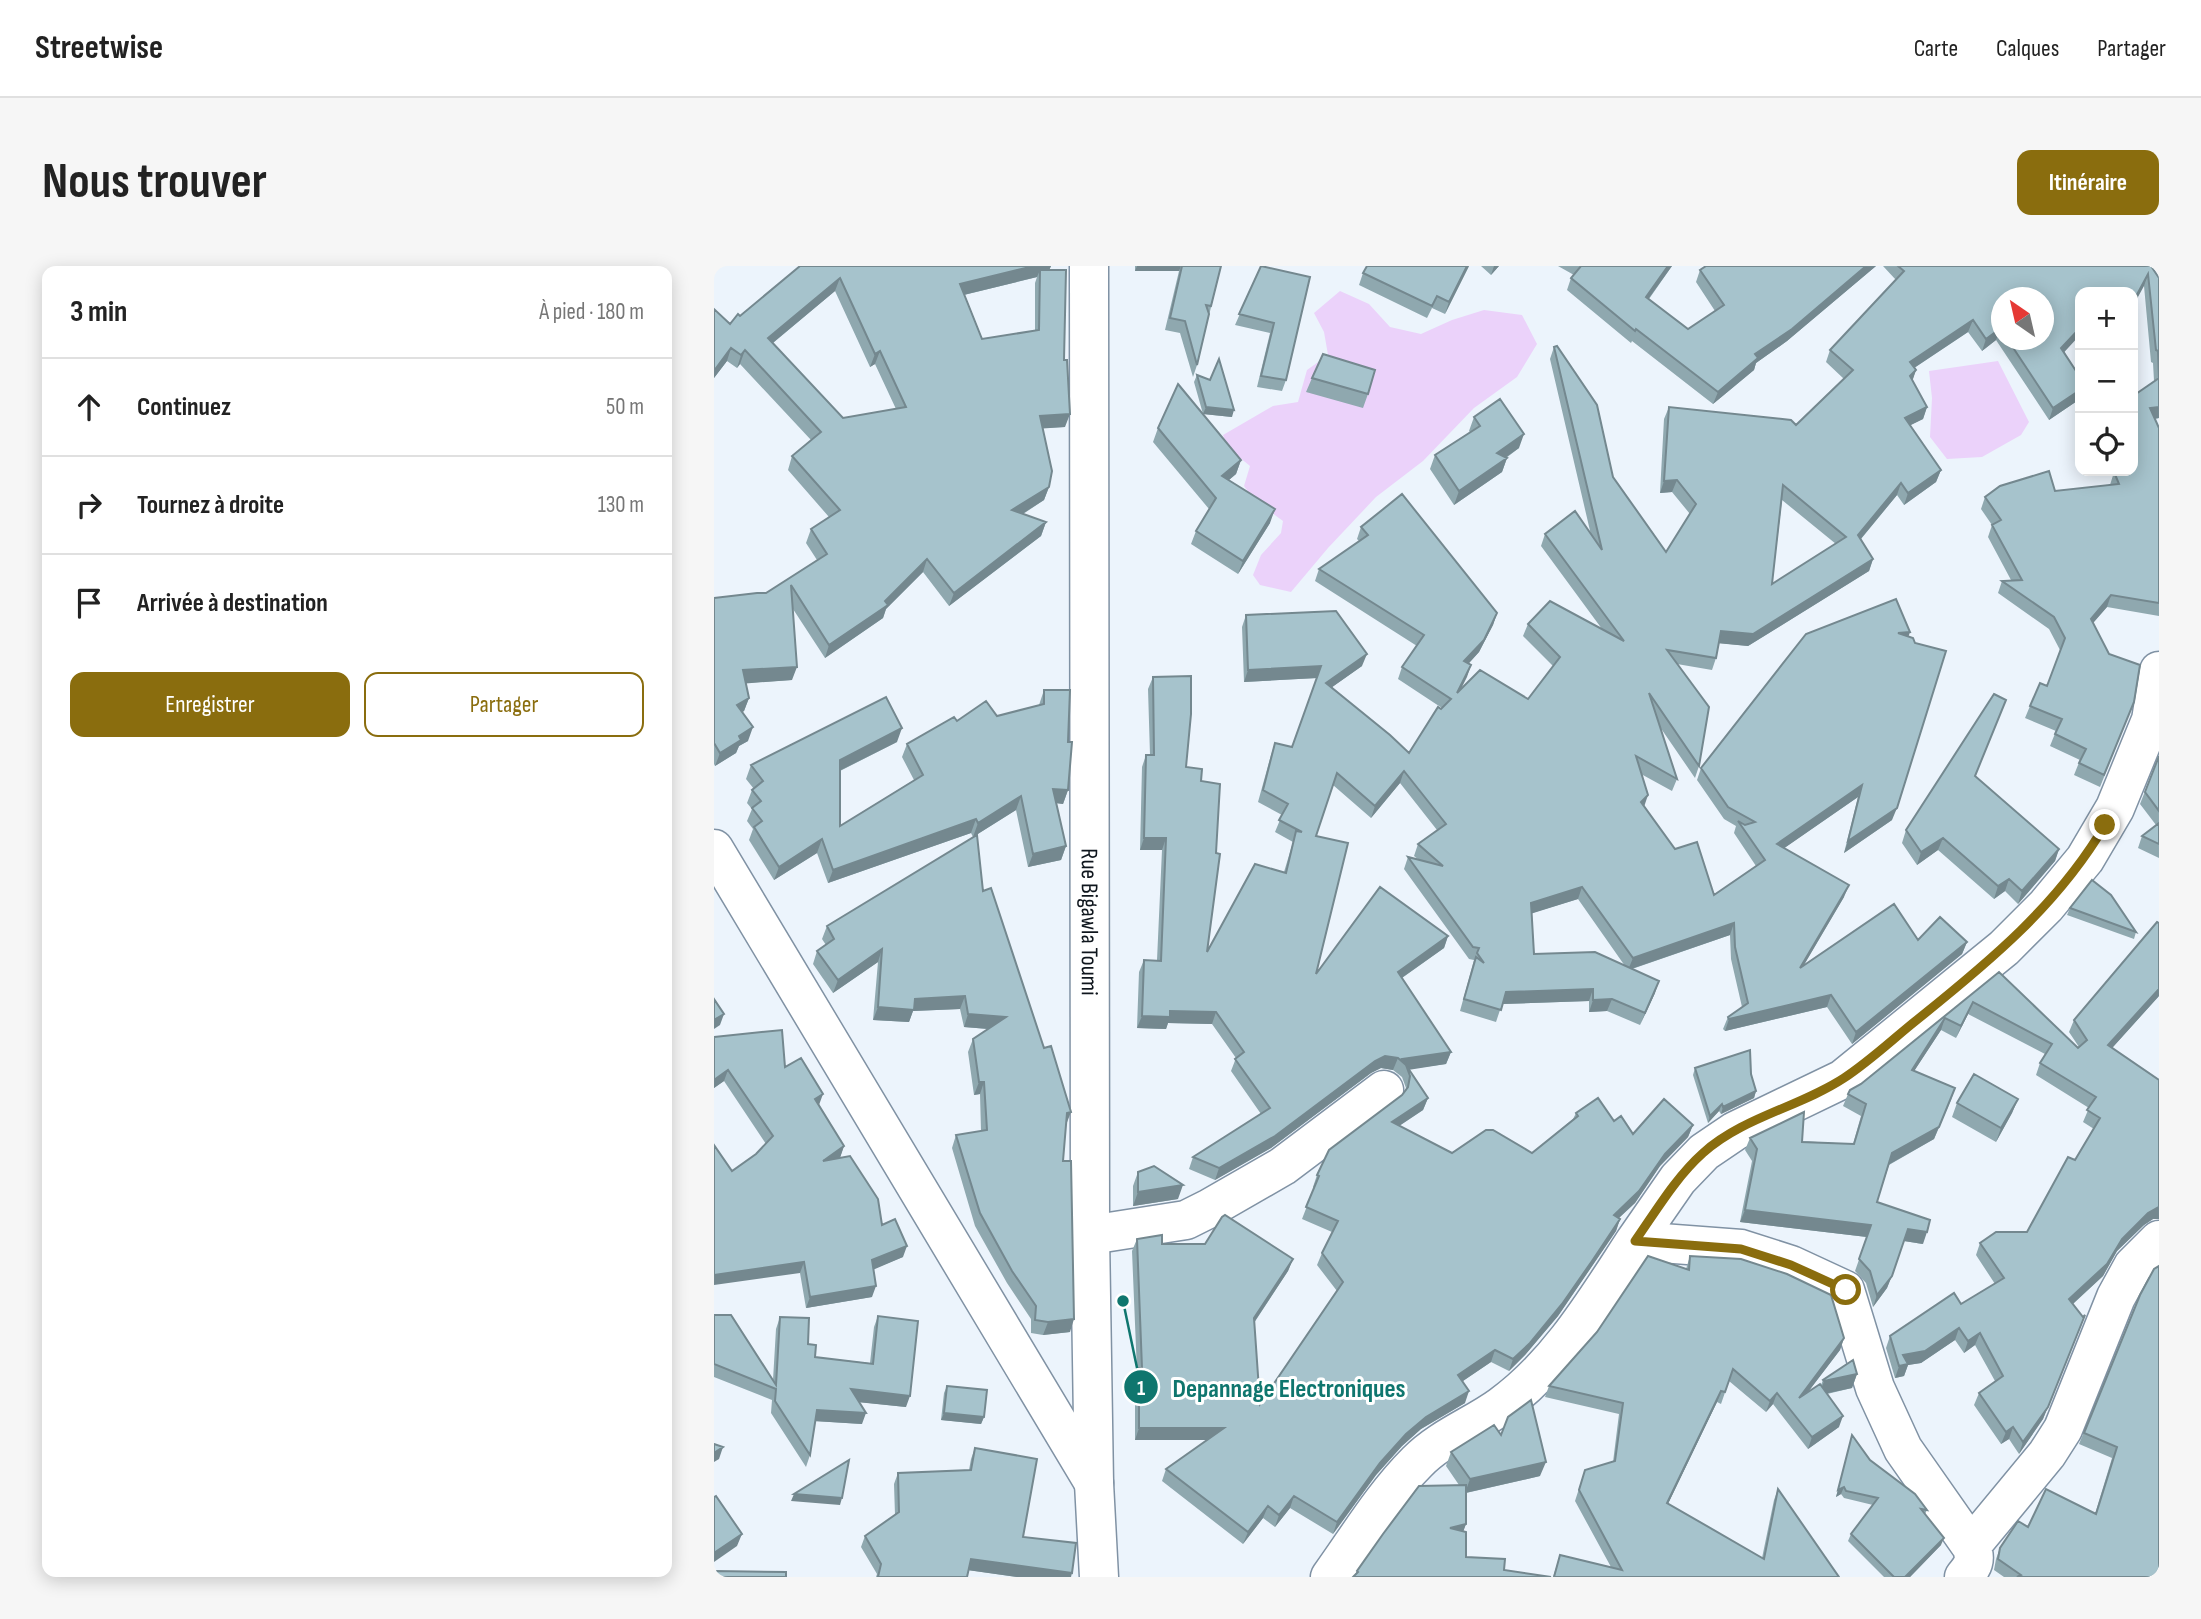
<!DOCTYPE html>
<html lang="fr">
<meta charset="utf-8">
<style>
body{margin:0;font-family:"Sofia Sans Condensed",sans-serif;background:#f6f6f6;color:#222}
.controls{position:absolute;right:21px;top:21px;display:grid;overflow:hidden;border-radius:14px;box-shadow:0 4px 18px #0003}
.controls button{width:63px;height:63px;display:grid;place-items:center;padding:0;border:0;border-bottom:2px solid #e0e0e0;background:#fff;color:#222;font:35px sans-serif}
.compass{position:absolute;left:1277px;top:21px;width:63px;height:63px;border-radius:50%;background:#fff;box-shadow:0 4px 18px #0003;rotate:326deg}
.stop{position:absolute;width:21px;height:21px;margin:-16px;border:5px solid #8a6d0e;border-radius:50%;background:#fff}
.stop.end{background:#8a6d0e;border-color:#fff;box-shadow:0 2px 7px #0008}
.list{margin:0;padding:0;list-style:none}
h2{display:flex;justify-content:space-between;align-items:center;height:91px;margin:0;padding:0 28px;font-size:30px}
h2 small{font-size:23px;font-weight:400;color:#767676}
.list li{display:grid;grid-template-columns:46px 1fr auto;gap:21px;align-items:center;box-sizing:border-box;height:98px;padding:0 28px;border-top:2px solid #e0e0e0}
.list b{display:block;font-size:26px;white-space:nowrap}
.list em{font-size:23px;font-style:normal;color:#767676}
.actions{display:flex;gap:14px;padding:21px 28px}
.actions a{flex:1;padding:16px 0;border:2px solid #8a6d0e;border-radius:14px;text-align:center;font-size:24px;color:#8a6d0e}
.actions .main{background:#8a6d0e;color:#fff}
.icon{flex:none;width:38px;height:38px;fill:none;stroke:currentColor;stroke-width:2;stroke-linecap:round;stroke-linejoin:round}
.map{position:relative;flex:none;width:1445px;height:1311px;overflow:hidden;border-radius:14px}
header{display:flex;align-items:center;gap:42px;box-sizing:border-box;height:98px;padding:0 35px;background:#fff;border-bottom:2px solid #e0e0e0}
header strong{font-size:33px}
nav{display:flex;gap:38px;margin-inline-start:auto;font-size:24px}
.intro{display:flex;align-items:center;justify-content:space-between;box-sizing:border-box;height:168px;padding:0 42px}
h1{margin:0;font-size:49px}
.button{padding:18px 32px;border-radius:14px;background:#8a6d0e;color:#fff;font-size:24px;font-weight:700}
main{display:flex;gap:42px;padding:0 42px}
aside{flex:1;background:#fff;border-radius:14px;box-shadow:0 4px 18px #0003}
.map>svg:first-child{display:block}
.green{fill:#ebd2fa}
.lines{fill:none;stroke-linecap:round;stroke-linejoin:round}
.street-casing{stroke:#8092a4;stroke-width:41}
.secondary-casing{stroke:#8092a4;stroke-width:41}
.street{stroke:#fff;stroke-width:38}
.secondary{stroke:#fff;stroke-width:38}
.wall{fill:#8fa8af;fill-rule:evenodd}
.shaded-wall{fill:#74888f}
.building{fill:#a6c3cc;stroke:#74888f;stroke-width:2;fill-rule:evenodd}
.route{stroke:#8a6d0e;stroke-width:9}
.labels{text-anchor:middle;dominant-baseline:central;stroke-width:6;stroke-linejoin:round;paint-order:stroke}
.street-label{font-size:24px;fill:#0f161d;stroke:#fff}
.leader{fill:none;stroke:#0f766e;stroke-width:2.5}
.callout-dot{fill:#0f766e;stroke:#fff;stroke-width:2.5}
.mark-label{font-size:21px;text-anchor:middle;font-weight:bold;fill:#fff}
.callout-label{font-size:26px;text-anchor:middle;font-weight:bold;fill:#0f766e;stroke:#fff;stroke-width:6;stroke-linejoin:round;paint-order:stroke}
</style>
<header>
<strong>Streetwise</strong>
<nav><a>Carte</a><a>Calques</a><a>Partager</a></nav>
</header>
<div class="intro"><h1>Nous trouver</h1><a class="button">Itinéraire</a></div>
<main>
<aside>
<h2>3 min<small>À pied · 180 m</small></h2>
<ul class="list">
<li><svg class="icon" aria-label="ahead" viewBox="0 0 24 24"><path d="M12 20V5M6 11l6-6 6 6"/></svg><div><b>Continuez</b></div><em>50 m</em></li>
<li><svg class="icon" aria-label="right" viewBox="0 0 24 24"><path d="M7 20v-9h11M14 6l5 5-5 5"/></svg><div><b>Tournez à droite</b></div><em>130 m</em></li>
<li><svg class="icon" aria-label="arrive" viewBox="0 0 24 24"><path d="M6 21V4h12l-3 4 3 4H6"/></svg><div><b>Arrivée à destination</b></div></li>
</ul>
<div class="actions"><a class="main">Enregistrer</a><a>Partager</a></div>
</aside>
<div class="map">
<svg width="1445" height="1311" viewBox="0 0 1445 1311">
<rect width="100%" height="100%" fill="#ecf4fc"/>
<path class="green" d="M626 25 655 38 676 61 707 68 738 54 770 44 808 49 823 78 803 111 760 142 709 195 662 231 614 282 577 326 546 319 539 309 547 289 567 267 569 255 540 234 530 220 536 200 513 181 509 169 559 140 584 136 593 104 614 89 610 66 600 47Z
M1284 95 1315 156 1307 169 1268 191 1233 193 1216 171 1218 132 1215 105Z"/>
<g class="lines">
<defs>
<path id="street" d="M0 583 380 1217
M376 969 472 954 496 942 569 900 670 824
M921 975 964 913 990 886 1021 865 1129 813 1290 682 1332 640 1371 593 1401 542 1437 454 1445 405
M1257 1280 1333 1188 1349 1163 1402 1031 1419 1000 1445 974
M616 1311C644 1272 669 1230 703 1196 726 1172 761 1159 787 1140 845 1098 883 1033 921 975L1027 983 1077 999 1131 1024 1161 1122 1189 1183 1257 1280C1263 1294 1259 1300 1250 1311"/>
<g id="secondary">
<path id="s1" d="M375 0 376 969 380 1217 385 1311"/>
</g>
</defs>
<use href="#street" class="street-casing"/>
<use href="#secondary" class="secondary-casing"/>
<use href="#street" class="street"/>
<use href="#secondary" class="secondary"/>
</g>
<path class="wall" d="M86 0H337L335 4 350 94 351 161 329 162 335 221 330 234 309 248 332 256 327 270 235 340 209 306 172 343 169 352 111 392 79 343 78 414 32 417 35 432 30 445 28 446 34 475 25 480 22 487 1 500 0 498V332L52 327 103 294 92 277 97 263 115 251 74 204 78 190 97 174 26 98 23 102 13 95 0 112V43L16 58ZM323 11 321 17V65L268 73 250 29ZM121 25 156 101 161 98 182 143 129 152 59 77Z
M421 0H507L483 99 479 111 466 67 451 64 465 5H421Z
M547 0 572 114 568 125 543 121 556 67 521 59Z
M755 0 731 48 718 42 713 52 645 19 649 7Z
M767 0H785L777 9Z
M844 0H958L935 33 974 63 1001 45 982 16 986 4 992 0H1162L1073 75 1042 97 1040 104 999 138 918 75 917 77 853 24 857 12 860 9Z
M1169 0H1437L1445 12V152L1441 153 1445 162V350L1393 341 1379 357 1420 436 1386 521 1360 509 1366 494 1336 480 1342 465 1311 452 1316 440 1333 420 1346 384 1335 363 1284 327 1288 315 1297 314 1274 271 1278 259 1267 243 1271 231 1341 225 1396 219 1400 206 1419 205V130L1440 115 1439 97 1437 96 1430 20 1366 26 1350 86 1366 111V133L1335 154 1282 74 1268 85 1254 66 1200 102 1202 104 1198 115 1213 141 1209 153 1196 159 1227 204 1222 216 1190 239 1183 229 1147 273 1159 293 1155 305 1034 380 1005 377 1002 392 998 404 963 398 985 500 981 512 946 461 963 513 958 525 927 508 930 541 961 583 1000 629 1042 600 1020 567 1022 560 1010 553 983 514 987 502 1194 371 1178 554 1130 587 1144 531 1070 582 1130 631 1090 699 1204 674 1253 676 1248 688 1138 778 1113 741 1011 765 1009 763 1014 751 1028 741 1017 693 1016 669 918 703 941 727 926 759 893 745 875 746V735L788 738 782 756 746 745 760 694 755 693 690 603 694 591 705 594 700 590 704 578 723 564 686 517 657 552 619 519 602 570V708L734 670 730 682 688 712 737 786 732 798 695 803 714 832 709 844 685 860 738 887H818L859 853 862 847 900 855 919 868 979 859 974 871 946 900 921 937 905 952 906 953 902 965 844 1050 811 1089 795 1105 777 1096 749 1115 751 1137 707 1163 688 1180 662 1209 619 1268 576 1242 561 1261 549 1252 529 1278 448 1215 452 1203 493 1174H421V1114L423 1106 418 985 423 973 448 978 579 993 574 1005 540 1057 546 1138 623 1025 603 999 608 987 618 966 588 953 600 922 599 921 603 909 688 829 691 825 692 822 688 811 679 804 667 802 657 807 557 882 501 914 475 903 479 891 547 848 517 805 522 792 498 758 454 757 452 763 423 762 425 706 430 694H443L448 584H426L428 501 432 489H436L434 423 439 411 472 501 487 515 493 686 570 606 579 576 561 566 568 549 544 536 557 489 561 477 578 481 603 412 530 416 528 361 532 349 648 400 618 421 695 487 728 442 684 413 688 401 703 380 601 315 605 303 645 275 643 273 647 261 783 347 779 359 765 386 755 397 757 399 746 424 814 433 839 400 809 370 814 358 888 363 827 280 831 268 877 269 836 93 840 81 899 211 952 286 976 248 958 226 946 227 950 153 955 141 1082 159 1130 113 1112 96 1116 84 1182 14ZM1287 32 1329 74H1287ZM1068 234 1122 278 1058 318ZM864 633 911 700 820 688 818 647Z
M483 109 496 114 518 151 489 148 480 116Z
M598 112 654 128 649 142 592 126Z
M760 151 805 182 792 192H793L788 206 740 239 716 203 721 189 756 166 755 165Z
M444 162 527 194 522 208 515 214 556 257 524 308 477 278 482 265 495 243 439 176Z
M330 424 354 476V524L349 538 342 537 352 580 347 594 314 601 302 544 259 571 257 567 114 617 103 587 60 614 35 574 39 563 33 555 38 543 33 537 38 524 40 523 32 513 37 499 183 476 126 505V560L200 514 188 491 193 478 243 455 283 450 325 439Z
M1445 490V592L1424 582 1428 570 1442 559 1426 538Z
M1261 511 1345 583 1341 595 1304 638 1291 625 1280 633 1224 584 1203 599 1188 577 1192 564Z
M269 625 352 859 349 895 356 1066 329 1069 317 1067V1053L293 1017 261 960 238 882 242 869 267 865 266 828 260 829 254 786 259 773 274 763 250 761 246 743 199 745 195 756 159 754 164 696 119 727 99 698 103 685 112 679 108 673 113 660Z
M1356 642 1422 666 1420 673 1353 649Z
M1285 706 1364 782 1365 781 1355 766 1360 754 1445 730 1398 782 1445 814V953H1439L1430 959 1403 985 1389 1010 1359 1038 1366 1061 1329 1153 1305 1188 1295 1173 1287 1178 1260 1139 1265 1127 1281 1115 1261 1079 1250 1087 1241 1074 1207 1097 1194 1099 1190 1110 1181 1112 1172 1082 1176 1070 1247 1038 1281 1018 1262 989 1266 977 1313 966 1361 894 1380 863 1369 856 1375 842 1322 809 1326 797 1331 788 1254 748 1242 772 1227 764 1200 805 1241 822 1237 834 1220 873 1175 899 1163 936 1209 978 1190 975 1173 1022 1159 1041 1152 1017 1141 1005 1153 971 1026 956 1038 895 1031 884 1036 872 1139 878 1147 850 1129 840 1134 828Z
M0 771 71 801 105 840 130 880 126 891 189 991 159 1003 158 1031 92 1042 86 1007 18 905 42 888 52 878 10 815 0 822Z
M981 802 1037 808 1042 825 1040 832 1007 848 1005 845 994 857 979 809Z
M1304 833 1298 847 1282 876 1238 851 1243 837Z
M424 906 464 933 419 940V920Z
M976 990 1130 1072 1126 1084 1094 1126 1107 1119 1109 1114 1143 1108 1138 1122 1113 1128 1125 1161 1094 1183 1059 1138 1052 1146 1015 1115 1007 1138 1003 1136 954 1238 1048 1292 1060 1234 1064 1223 1125 1311H839L846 1289 897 1301 861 1235 871 1204 899 1196 905 1148 831 1131 835 1120 972 1003Z
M1426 1029 1445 1311H1290L1280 1304 1282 1293 1286 1282 1314 1261 1381 1248 1398 1192 1365 1178Z
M0 1049 59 1114 62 1063 66 1051 94 1078 101 1091 156 1097 160 1061 164 1050 192 1141 145 1136 148 1158 101 1155 96 1189 92 1201 57 1147 58 1134 0 1111Z
M233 1120 270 1151 267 1158 227 1154 230 1127Z
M787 1169 826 1210 752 1227V1258L749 1265 642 1309 643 1305 745 1219 732 1200 737 1186Z
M1138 1169 1156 1194 1213 1244 1211 1248 1227 1279 1196 1311H1170L1134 1275 1137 1268 1159 1239 1130 1232 1127 1228 1122 1231Z
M261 1182 309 1271 303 1311 254 1304 253 1311H162L163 1308 147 1281 151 1270 181 1249 180 1218 184 1207 255 1204 257 1193Z"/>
<path class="shaded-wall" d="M320 0H337L333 9 326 4 323 11 241 31 246 18Z
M423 0H467L465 5H421Z
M753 0H755L731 48 735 36Z
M780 0H785L777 9Z
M954 0H958L927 43 932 31Z
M1152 0H1162L1073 75 1042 97 1040 104 999 138 1004 126 1041 88Z
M1434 8 1430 20 1419 40V36Z
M126 12 121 25 49 85 54 72Z
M1259 54 1254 66 1191 108 1196 96Z
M1287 62 1282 74 1268 85 1272 73Z
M1366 62V69L1343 94 1347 82Z
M17 82 13 95 0 112V105Z
M31 84 26 98 23 102 27 89Z
M166 85 161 98 156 101 161 88Z
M1202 104 1198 116 1196 110Z
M1366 124V133L1335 154 1339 142Z
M492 141 520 144 518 151 489 148Z
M1213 141 1209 153 1187 164 1191 152Z
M1445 141V152L1431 154 1436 142Z
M356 148 351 161 321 163 326 150Z
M810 168 805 182 778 201 783 187Z
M793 192 788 206 740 239 745 225Z
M527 194 522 208 503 224 508 210Z
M1227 204 1222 216 1190 239 1194 227Z
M963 214 958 226 946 227 950 215Z
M1187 217 1183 229 1140 281 1144 269Z
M335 221 330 234 294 257 298 244Z
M561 243 556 257 524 308 529 295Z
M332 256 327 270 235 340 240 327Z
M213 293 209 306 172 343 169 352 111 392 115 379 171 335Z
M1159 293 1155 305 1034 380 1002 377 1007 365Z
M1397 329 1393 341 1372 365 1377 353Z
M783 347 779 359 765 386 746 407 750 395Z
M1196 366 1192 378 1184 367Z
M653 388 648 400 607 429 612 417Z
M757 399 753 411 739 439 743 427Z
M607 400 603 412 530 416 534 404Z
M83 401 78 414 25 418 29 404Z
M35 432 30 445 18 453 23 439Z
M39 461 34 475 25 480 22 487 1 500 6 487 25 470Z
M188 462 183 476 121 507 126 494Z
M690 505 686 517 657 552 661 540Z
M1148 519 1144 531 1059 590 1063 578Z
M339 523 354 524 349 538 334 536Z
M934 529 930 541 927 536Z
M307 530 302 544 259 571 264 557Z
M1183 542 1178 554 1130 587 1134 575Z
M262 553 257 567 114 617 119 604Z
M430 572H452L448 584H426Z
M1229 572 1224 584 1203 599 1207 586Z
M108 573 103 587 60 614 65 601Z
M352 580 347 594 314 601 319 588Z
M1345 583 1341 595 1304 638 1308 625Z
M1295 613 1291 625 1280 633 1284 620Z
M1135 619 1130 631 1081 714 1086 702Z
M868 621 864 633 813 649 817 637Z
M1020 657 1016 669 914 704 919 692Z
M734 670 730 682 679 718 684 706Z
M1253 676 1248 688 1138 778 1142 766Z
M168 683 164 696 119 727 124 714Z
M945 715 941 727 926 759 931 747Z
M879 723 875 735 788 738 792 726Z
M1445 723V730L1390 791 1394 779Z
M1117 729 1113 741 1011 765 1015 753Z
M251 730 246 743 199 745 195 756 159 754 164 741 201 733Z
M898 733 893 745 875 746 879 734Z
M1259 736 1254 748 1242 772 1247 760Z
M456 745 502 746 498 758 454 757 452 763 423 762 428 750Z
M10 748 6 759 0 763V754Z
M254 748 292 751 287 764 250 761Z
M1231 752 1227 764 1193 816 1198 804Z
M737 786 732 798 694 804 688 793Z
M671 790 684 792 679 804 667 802 657 807 557 882 501 914 505 902 661 795Z
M14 804 10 815 0 822V814Z
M265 816H270L266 828 260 829Z
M1241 822 1220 873 1174 899 1178 887Z
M1042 825 1040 832 1007 848 1009 841Z
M109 828 105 839 101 833Z
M714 832 709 844 673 868 678 856Z
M1304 833 1298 847 1282 876 1287 862Z
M1008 838 1005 845 994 857 996 850Z
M357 846 352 859 353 847Z
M979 859 974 871 946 900 921 937 895 961 900 949 951 888Z
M130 880 126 892 109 895Z
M469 919 464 933 419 940 424 926Z
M1443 941H1445V953H1439L1430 959 1403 985 1389 1010 1351 1045 1355 1033 1408 973 1434 947Z
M1031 944 1157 959 1153 971 1026 956Z
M906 953 902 965 844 1050 811 1089 795 1105 799 1093Z
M1194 963 1213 966 1209 978 1190 975Z
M193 980 189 991 154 1006 158 994Z
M579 993 574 1005 535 1064 540 1052Z
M90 996 86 1007 0 1019V1009Z
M1178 1010 1173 1022 1159 1041 1163 1029Z
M162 1020 158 1031 92 1042 96 1031Z
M360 1053 356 1066 329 1069 334 1056Z
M1366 1061 1329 1153 1305 1188 1309 1176Z
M1245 1062 1241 1074 1207 1097 1194 1099 1190 1110 1181 1112 1189 1089Z
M1266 1067 1261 1079 1250 1087 1254 1075Z
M1130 1072 1126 1084 1081 1143 1085 1132Z
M781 1084 777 1096 740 1121 744 1109Z
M1143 1108 1138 1122 1105 1129 1110 1115Z
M137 1123 196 1130 192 1141 133 1135Z
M755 1125 751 1137 707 1163 688 1180 662 1209 619 1268 623 1256 666 1197 692 1168 712 1151Z
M1007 1125 1003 1136 949 1248 953 1237Z
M1063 1127 1059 1138 1052 1146 1056 1135Z
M103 1144 152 1147 148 1158 99 1155Z
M230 1147 270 1151 267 1158 227 1154Z
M1129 1150 1125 1161 1094 1183 1098 1171Z
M1299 1161 1295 1173 1287 1178 1292 1166Z
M425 1162H510L505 1174H421Z
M9 1181 5 1193 0 1196V1187Z
M832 1196 826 1210 751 1227 756 1213Z
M1130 1221 1127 1228 1122 1231 1124 1224Z
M80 1228 128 1232 126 1239 77 1235Z
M580 1230 576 1242 561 1261 565 1249Z
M554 1240 549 1252 529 1278 534 1266Z
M752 1258 748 1269 736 1262Z
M28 1268 23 1280 0 1296V1287Z
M1230 1272 1227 1279 1196 1311H1191Z
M257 1293 358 1307 357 1311H303L253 1304Z"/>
<path class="building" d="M86 0H320L246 18 268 73 325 64 326 4H352L350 94H353L356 148 326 150 338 205 335 221 298 244 332 256 240 327 213 293 171 335 174 339 115 379 77 319 83 401 29 404 35 432 23 439 39 461 25 470 27 474 6 487 0 477V332L43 327H52L113 288 97 263 126 244 78 190 107 166 31 84 27 89 17 82 0 105V43L16 58 24 48 26 50ZM126 12 161 88 166 85 192 141 129 152 54 72Z
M468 0H507L497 40 492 39 495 48 483 99 471 55 456 52Z
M547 0 596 11 572 114 547 110 560 57 525 48Z
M653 0H753L735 36 723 30 718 40 649 7Z
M867 0H954L932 31 974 63 1010 39 986 4 992 0H1152L1078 63 1041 88 1044 92 1004 126 922 63 921 65 857 12Z
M1184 0H1437L1445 12V141L1436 142 1445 162V337L1397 329 1377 353 1395 388 1426 399 1420 436 1390 509 1365 497 1372 483 1341 468 1348 453 1316 440 1326 417 1333 420 1351 372 1340 351 1288 315 1308 314 1278 259 1287 254 1271 231 1286 220 1335 205 1341 225 1405 218 1400 206 1402 205H1419V197L1421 196 1419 193V130L1445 112 1444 85 1442 84 1434 8 1419 36V26H1366V62L1347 82 1366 111V124L1339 142 1294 74H1329V32H1287V64V62L1272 73 1259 54 1196 96 1202 104 1196 110 1213 141 1191 152 1227 204 1194 227 1187 217 1144 269 1159 293 1039 368 1007 365 1002 392 953 384 995 441 985 500 935 427 963 513 922 490 934 529 927 536 961 583 983 576 1000 629 1051 594 1024 555 1031 559 1041 556 1014 541 987 502 1092 368 1182 333 1196 366 1184 367 1199 372 1201 377 1232 385 1183 542 1134 575 1148 519 1063 578 1135 619 1086 702 1180 638 1204 674 1226 651 1253 676 1142 766 1117 729 1015 753 1014 751 1034 737 1021 681 1020 657 919 692 868 621 817 637 820 688 881 686 945 715 931 747 898 733 879 734V723L792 726 787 744 750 733 762 691 770 697 763 687 765 682 759 681 694 591 729 600 704 578 732 558 690 505 661 540 623 507 602 570 634 577 602 708 666 621 734 670 684 706 737 786 688 793 714 832 678 856 738 887 772 864H779L818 887 864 850 862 847 884 832 900 855 907 850 919 868 950 833 979 859 951 888 925 925 900 949 906 953 878 995 848 1038 816 1077 799 1093 781 1084 744 1109 755 1125 712 1151 692 1168 666 1197 623 1256 580 1230 565 1249 554 1240 534 1266 452 1203 510 1162H425V1102H428L423 973 448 969V978H491L508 951 511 949 579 993 540 1052 546 1138 629 1016 608 987 624 955 592 941 605 910 603 909 615 884 688 829 694 821 696 810 692 799 684 792 671 790 661 795 561 870 505 902 479 891 556 842 521 793 530 786 502 746 456 745V751L428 750 430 694 447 695 452 572H430L432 489H440L439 411 477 410V448L472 501 488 503 487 515 506 518 502 587 506 588 493 686 541 598 572 607 582 565 588 566 565 554 574 538 549 524 561 477 578 481 607 400 534 404 532 349 622 345 653 388 612 417 676 469 695 487 724 441 727 443 737 433 688 401 710 369 605 303 654 269 647 261 688 228 783 347 770 374 750 395 757 399 743 427 766 404 814 433 846 391 814 358 836 335 910 375 831 268 861 245 888 284 840 81 843 80 883 139 899 211 952 286 982 238 963 214 950 215 955 141 1077 154 1082 159 1139 104 1116 84 1190 5ZM1069 219 1132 271 1058 318Z
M609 88 661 104 654 128 598 112Z
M505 93 520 144 492 141 483 109 496 114Z
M464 118 527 194 508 210 561 243 529 295 482 265 502 232 444 162Z
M786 133 810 168 783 187 793 192 745 225 721 189 766 160 760 151Z
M330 424H356L354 476H358L354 524 339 523 352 580 319 588 307 530 264 557 262 553 119 604 108 573 65 601 40 561 48 555 38 542 47 535 38 524 49 515 37 499 172 431 188 462 126 494V560L209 509 193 478 240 451 243 455 272 435 283 450 330 438Z
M1280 428 1292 434 1261 510 1345 583 1308 625 1295 613 1284 620 1229 572 1207 586 1192 564Z
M1445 490V545L1431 526Z
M1445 557V578L1428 570Z
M263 569 269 625 277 622 330 782 337 780 357 846 353 847 349 895H357L360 1053 334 1056 321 1054 322 1040 298 1005 266 947 242 869 273 864 270 816H265L259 773 292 751 254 748 251 730 201 733 200 744 164 741 168 683 124 714 103 685 120 673 113 660Z
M1378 614 1397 629 1422 666 1356 642Z
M1443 656 1445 657V723L1394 779 1445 814V941L1434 947 1408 973 1393 998 1355 1033 1369 1051 1371 1049 1334 1141 1309 1176 1299 1161 1292 1166 1265 1127 1289 1110 1266 1067 1254 1075 1245 1062 1211 1085 1189 1089 1194 1098 1185 1100 1176 1070 1240 1027 1247 1038 1290 1012 1266 977 1282 966H1313L1354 891 1361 894 1386 852 1373 844 1382 831 1326 797 1338 778 1259 736 1247 760 1231 752 1198 804 1241 822 1225 861 1178 887 1163 936 1216 954 1213 966 1194 963 1178 1010 1163 1029 1156 1005 1145 993 1157 959 1031 944 1043 883 1036 872 1090 846 1088 876 1140 878 1152 838 1134 828 1136 824 1147 818 1285 706 1364 782 1373 774 1360 754Z
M0 733 10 748 0 754Z
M68 764 71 801 87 792 109 828 101 833 130 880 109 895 136 890 164 933 168 959 181 953 193 980 158 994 162 1020 96 1031 90 996 0 1009V879L18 905 42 888 59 870 14 804 0 814V771Z
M1036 784 1037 808 1042 825 1009 841 1008 838 996 850 981 802Z
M1260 808 1304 833 1287 862 1243 837Z
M440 900 469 919 424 926V906Z
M934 990 975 1004 976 990 1027 993 1073 1008 1117 1029 1130 1072 1085 1132 1106 1118 1129 1150 1098 1171 1063 1127 1056 1135 1019 1103 1011 1126 1007 1125 953 1237 1050 1293 1064 1223 1125 1311H840L846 1289 908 1304 865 1224 871 1204 901 1195 909 1137 835 1120 883 1066Z
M1445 1000V1311H1303L1307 1309 1284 1293 1286 1282 1304 1255 1314 1261 1332 1223 1382 1248 1403 1181 1370 1167 1426 1029 1440 1003Z
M0 1049H17L62 1119 66 1051 95 1052 94 1078 102 1079 101 1091 159 1098 164 1050 204 1055 196 1130 137 1123 152 1147 103 1144 96 1189 61 1135 62 1123 0 1098Z
M1139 1094 1143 1108 1110 1115 1109 1114Z
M233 1120 273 1124 270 1151 230 1147Z
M817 1134 832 1196 756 1213 737 1186 780 1159 787 1169 794 1151Z
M1138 1169 1156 1194 1201 1228 1213 1244 1207 1243 1230 1272 1191 1311H1180L1137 1268 1164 1232 1132 1225 1130 1221 1124 1224Z
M0 1178 9 1181 0 1187Z
M261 1182 323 1193 309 1271 362 1277 358 1307 257 1293 253 1311H164L167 1298 151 1270 185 1246 184 1207 257 1204Z
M135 1194 128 1232 80 1228Z
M752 1219V1258L736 1262 752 1266V1291L791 1293 790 1304 837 1311H639L644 1306 643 1305 669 1268 705 1220Z
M2 1230 28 1268 0 1287V1231Z
M0 1305 72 1306V1311H0Z"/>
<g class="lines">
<path class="route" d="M1132 1024 1077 999 1027 983 921 975C942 945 962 911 989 887 1029 851 1086 841 1130 812 1156 795 1180 772 1204 753 1275 696 1344 639 1391 559"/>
</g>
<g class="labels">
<g class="street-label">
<text stroke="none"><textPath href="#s1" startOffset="656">Rue Bigawla Toumi</textPath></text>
</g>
</g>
<path class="leader" d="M409 1035L427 1121"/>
<g class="callout-dot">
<circle cx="409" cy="1035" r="7"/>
<circle cx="427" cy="1121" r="18"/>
</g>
<g class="mark-label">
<text x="427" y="1129">1</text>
</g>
<g class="callout-label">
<text x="575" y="1131">Depannage Electroniques</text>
</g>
</svg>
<div class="controls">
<button>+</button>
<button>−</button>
<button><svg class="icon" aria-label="locate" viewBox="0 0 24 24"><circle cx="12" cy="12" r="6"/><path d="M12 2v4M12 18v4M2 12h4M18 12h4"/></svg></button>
</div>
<svg class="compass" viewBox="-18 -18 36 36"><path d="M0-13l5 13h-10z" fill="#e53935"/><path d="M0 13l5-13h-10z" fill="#767676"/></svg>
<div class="stop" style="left:1132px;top:1024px"></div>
<div class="stop end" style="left:1391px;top:559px"></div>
</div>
</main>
